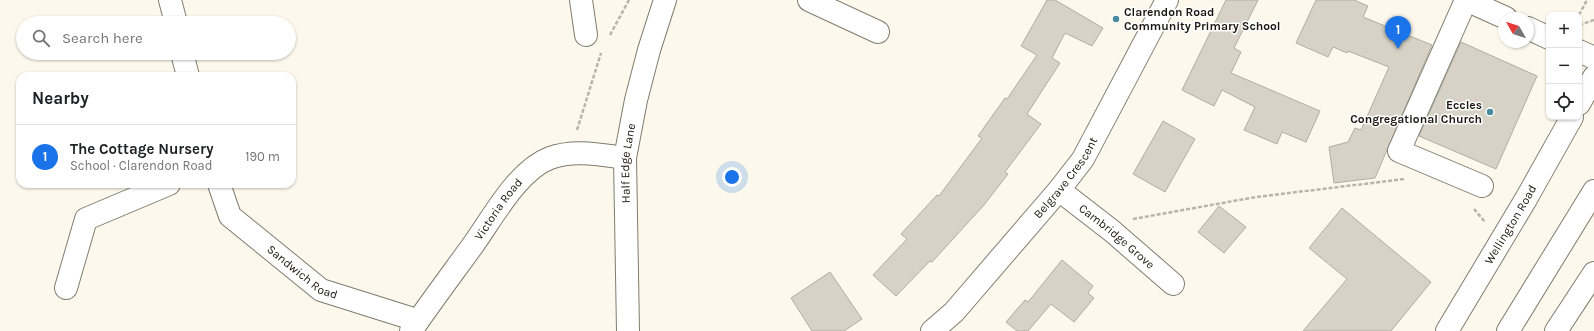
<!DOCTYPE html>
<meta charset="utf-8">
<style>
body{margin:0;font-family:Karla,sans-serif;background:#f6f6f6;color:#202124}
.controls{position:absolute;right:12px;top:12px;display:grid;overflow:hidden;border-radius:8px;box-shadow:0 1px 3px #0004}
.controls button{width:36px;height:36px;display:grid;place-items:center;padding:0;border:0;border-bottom:1px solid #e0e0e0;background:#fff;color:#202124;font:20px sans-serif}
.compass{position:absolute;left:1498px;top:12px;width:36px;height:36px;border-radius:50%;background:#fff;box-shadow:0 1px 3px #0004;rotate:309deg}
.you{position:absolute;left:732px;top:177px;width:14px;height:14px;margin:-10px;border:3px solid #fff;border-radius:50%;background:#1a73e8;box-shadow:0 0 0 6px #1a73e833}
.badge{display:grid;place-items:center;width:26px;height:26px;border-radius:50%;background:#1a73e8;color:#fff;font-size:13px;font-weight:700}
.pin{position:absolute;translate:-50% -33px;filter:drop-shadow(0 1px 2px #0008)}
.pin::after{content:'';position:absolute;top:21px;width:14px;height:12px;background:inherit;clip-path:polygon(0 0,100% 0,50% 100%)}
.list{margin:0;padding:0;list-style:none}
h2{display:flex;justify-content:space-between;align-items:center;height:52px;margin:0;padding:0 16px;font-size:17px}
h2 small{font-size:13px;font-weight:400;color:#757577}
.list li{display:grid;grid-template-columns:26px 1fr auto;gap:12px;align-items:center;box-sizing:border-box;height:64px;padding:0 16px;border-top:1px solid #e0e0e0}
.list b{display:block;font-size:15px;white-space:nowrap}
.list p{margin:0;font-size:13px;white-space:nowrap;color:#757577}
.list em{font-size:13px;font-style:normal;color:#757577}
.icon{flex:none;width:22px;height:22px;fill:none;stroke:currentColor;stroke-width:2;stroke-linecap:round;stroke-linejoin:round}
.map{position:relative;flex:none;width:1594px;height:331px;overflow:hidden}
.search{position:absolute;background:#fff;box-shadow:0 1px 3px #0004;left:16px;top:16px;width:280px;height:44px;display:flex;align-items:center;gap:10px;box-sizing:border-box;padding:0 14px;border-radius:22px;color:#757577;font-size:15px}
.panel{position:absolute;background:#fff;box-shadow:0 1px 3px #0004;left:16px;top:72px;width:280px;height:116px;border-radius:12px}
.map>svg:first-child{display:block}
.building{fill:#d6d2c6;stroke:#b0ada1}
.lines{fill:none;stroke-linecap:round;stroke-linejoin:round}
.minor-casing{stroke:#7f7c70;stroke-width:24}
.major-casing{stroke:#7f7c70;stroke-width:24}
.highway-casing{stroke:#7f7c70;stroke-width:24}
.path{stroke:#b8b4aa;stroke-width:2.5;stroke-dasharray:4 2;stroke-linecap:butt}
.minor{stroke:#fff;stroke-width:22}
.major{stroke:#fff;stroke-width:22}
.highway{stroke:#fff;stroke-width:22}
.poi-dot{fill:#498b9c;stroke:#fff;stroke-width:1.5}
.labels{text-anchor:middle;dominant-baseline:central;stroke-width:3;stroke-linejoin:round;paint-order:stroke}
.poi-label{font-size:12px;font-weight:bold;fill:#191713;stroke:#fff;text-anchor:start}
.street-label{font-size:12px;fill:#191713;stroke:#fff}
</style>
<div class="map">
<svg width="1594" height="331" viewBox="0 0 1594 331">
<rect width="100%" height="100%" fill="#fcf8eb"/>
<path class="building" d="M1047 0H1055L1103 28 1092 46 1065 33 1052 58 1060 63 1027 114 1041 124 1005 172 1008 174 984 205 932 262 930 261 896 296 873 275 907 239 901 234 937 195 939 196 982 138 978 136 1005 98 1007 99 1037 55 1021 46Z
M1226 0H1258L1234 48 1241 52 1231 73 1320 111 1306 142 1282 132 1277 144 1244 130 1255 107 1222 90 1214 106 1182 90Z
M1316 0H1354L1368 6 1363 17 1432 45 1375 178 1334 183 1329 147 1348 142 1355 128 1361 130 1389 67 1348 51 1347 53 1333 47 1328 57 1296 43Z
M1461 42 1537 76 1496 169 1419 136Z
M1163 121 1195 139 1165 192 1133 174Z
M1219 206 1246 227 1224 253 1198 232Z
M1342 208 1431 282 1391 331H1303L1347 279 1309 248Z
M1062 260 1093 286 1088 293 1094 298 1074 322 1051 304 1028 331H1017L1006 322 1025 300 1028 302Z
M830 272 862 319 844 331H812L791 298Z"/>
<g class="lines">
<defs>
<g id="minor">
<path d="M170 0 176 23"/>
<path d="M581 0 586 35"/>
<path d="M809 0 878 32"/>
<path d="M1466 0 1399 151 1482 186"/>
<path d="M1466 0 1506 18"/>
<path d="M1528 28 1549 38"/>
<path d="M1579 51 1594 58"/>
<path d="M182 53 188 76"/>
<path d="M1579 104 1594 77"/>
<path id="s1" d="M219 184 230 216 321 290 410 318 417 322"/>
<path id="s2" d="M1059 190 1112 231 1173 284"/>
<path d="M66 288 86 219 169 184"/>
<path id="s3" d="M411 331C431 302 452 274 473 245 493 217 518 170 550 158 575 149 601 155 625 158"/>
<path id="s4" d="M932 331 954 312 1059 190 1083 159 1167 0"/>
<path id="s5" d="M1447 331 1526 199 1572 117"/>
</g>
<g id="major">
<path id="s6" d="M628 331 625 158 636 100 649 50 665 0"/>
</g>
<path id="highway" d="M1508 331 1594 191
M1556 331 1594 273"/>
</defs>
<use href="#minor" class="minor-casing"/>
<use href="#major" class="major-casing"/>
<use href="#highway" class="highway-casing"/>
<path class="path" d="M1579 15 1587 0
M1579 25 1594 20
M610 35 629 0
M577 130 601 53
M1474 209 1485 222
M1133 219 1256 197 1405 179"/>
<use href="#minor" class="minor"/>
<use href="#major" class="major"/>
<use href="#highway" class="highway"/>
</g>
<g class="poi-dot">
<circle cx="1116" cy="19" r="4"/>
<circle cx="1490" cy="112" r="4"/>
</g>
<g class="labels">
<g class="poi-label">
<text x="1124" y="12">Clarendon Road<tspan x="1124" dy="14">Community Primary School</tspan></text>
<text x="1482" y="105" text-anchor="end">Eccles<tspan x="1482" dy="14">Congregational Church</tspan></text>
</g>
<g class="street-label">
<text stroke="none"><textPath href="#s6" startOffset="168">Half Edge Lane</textPath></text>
<text stroke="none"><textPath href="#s4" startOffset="204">Belgrave Crescent</textPath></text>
<text stroke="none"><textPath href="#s3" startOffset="150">Victoria Road</textPath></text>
<text stroke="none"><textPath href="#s5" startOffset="124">Wellington Road</textPath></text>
<text stroke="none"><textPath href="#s2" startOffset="74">Cambridge Grove</textPath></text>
<text stroke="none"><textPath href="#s1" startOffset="126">Sandwich Road</textPath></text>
</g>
</g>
</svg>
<div class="controls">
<button>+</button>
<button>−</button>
<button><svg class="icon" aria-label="locate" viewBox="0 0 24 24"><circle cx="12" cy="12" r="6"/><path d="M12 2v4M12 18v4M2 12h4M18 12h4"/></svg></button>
</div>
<svg class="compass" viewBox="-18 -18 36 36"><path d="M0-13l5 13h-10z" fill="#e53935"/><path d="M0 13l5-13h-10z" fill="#757577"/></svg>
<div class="you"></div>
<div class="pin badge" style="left:1398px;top:49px">1</div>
<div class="search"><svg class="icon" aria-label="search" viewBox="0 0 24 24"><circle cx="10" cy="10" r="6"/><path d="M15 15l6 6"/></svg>Search here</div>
<section class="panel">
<h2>Nearby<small></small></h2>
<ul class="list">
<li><span class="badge">1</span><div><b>The Cottage Nursery</b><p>School · Clarendon Road</p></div><em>190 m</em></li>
</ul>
</section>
</div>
